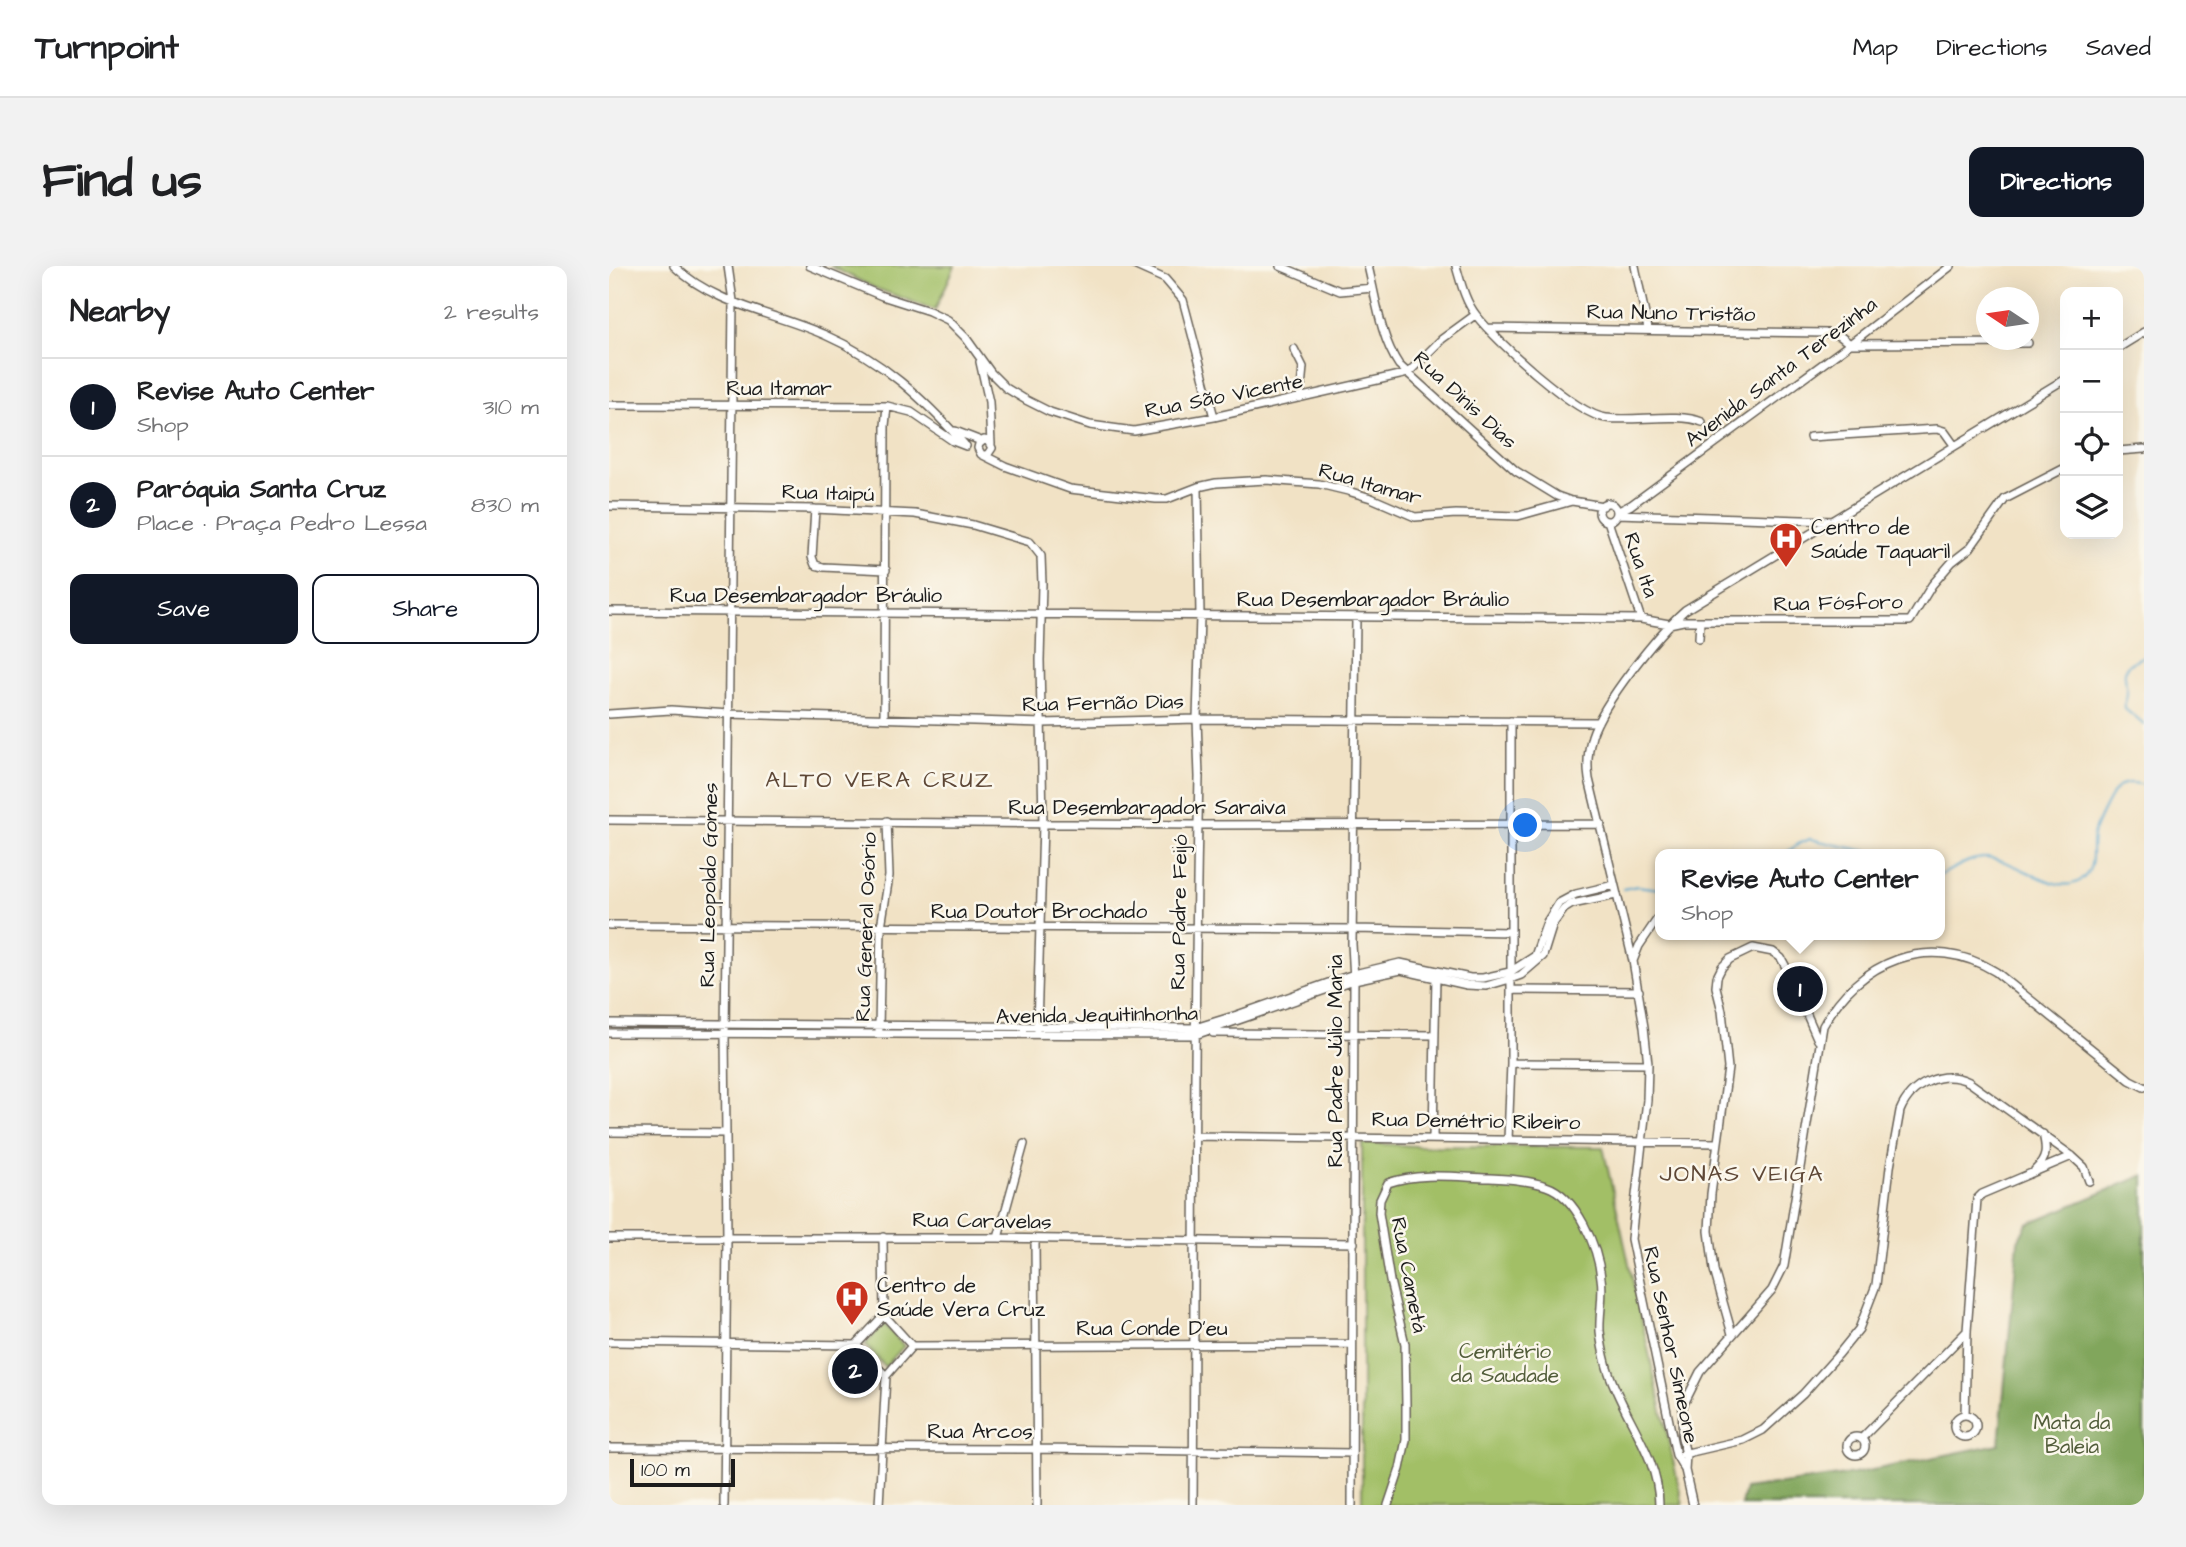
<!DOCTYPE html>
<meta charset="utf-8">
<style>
body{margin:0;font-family:"Architects Daughter",sans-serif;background:#f2f2f2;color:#202124}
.controls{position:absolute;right:21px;top:21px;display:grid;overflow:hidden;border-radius:14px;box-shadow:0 7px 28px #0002}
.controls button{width:63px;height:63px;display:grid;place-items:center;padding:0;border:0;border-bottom:2px solid #e0e0e0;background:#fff;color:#202124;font:35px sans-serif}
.compass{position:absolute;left:1367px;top:21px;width:63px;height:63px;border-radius:50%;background:#fff;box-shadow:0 7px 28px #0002;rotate:283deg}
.scale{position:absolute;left:21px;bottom:18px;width:105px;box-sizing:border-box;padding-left:7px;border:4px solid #1c1c1c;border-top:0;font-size:19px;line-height:24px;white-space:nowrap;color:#1c1c1c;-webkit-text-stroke:5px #fbf7ec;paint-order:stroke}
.you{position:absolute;left:917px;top:560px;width:24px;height:24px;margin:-18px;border:5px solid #fff;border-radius:50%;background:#1a73e8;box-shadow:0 0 0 10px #1a73e833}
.badge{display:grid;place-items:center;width:46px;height:46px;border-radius:50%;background:#111827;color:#fff;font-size:23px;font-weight:700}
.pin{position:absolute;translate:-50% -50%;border:4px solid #fff;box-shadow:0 2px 7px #0006}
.popup{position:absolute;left:1046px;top:583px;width:290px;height:91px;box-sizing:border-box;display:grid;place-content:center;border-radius:14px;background:#fff;filter:drop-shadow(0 2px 5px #0005);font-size:23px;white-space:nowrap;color:#757577}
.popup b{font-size:26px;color:#202124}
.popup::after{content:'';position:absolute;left:50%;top:100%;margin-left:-14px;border:14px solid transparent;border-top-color:#fff}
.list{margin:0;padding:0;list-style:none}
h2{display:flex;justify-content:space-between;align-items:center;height:91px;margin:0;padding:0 28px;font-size:30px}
h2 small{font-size:23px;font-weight:400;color:#757577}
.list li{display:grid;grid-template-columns:46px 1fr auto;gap:21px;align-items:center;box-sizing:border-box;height:98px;padding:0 28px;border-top:2px solid #e0e0e0}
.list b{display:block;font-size:26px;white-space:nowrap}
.list p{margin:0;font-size:23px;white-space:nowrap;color:#757577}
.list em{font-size:23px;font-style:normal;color:#757577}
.actions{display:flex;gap:14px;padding:21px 28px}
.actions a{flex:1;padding:16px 0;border:2px solid #111827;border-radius:14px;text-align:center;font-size:24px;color:#111827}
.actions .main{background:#111827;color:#fff}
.icon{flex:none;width:38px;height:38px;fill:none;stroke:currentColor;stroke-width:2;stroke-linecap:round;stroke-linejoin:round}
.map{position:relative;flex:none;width:1535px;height:1239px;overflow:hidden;border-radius:14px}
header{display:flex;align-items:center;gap:42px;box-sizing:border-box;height:98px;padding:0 35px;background:#fff;border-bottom:2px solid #e0e0e0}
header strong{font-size:33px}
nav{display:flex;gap:38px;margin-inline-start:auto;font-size:24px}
.intro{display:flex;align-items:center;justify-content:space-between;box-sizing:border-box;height:168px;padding:0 42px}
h1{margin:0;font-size:49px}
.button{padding:18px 32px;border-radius:14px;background:#111827;color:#fff;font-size:24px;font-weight:700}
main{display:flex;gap:42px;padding:0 42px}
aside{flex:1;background:#fff;border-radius:14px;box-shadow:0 7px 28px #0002}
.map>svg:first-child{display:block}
.green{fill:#a2bf66;stroke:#5f6e41;stroke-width:2}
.forest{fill:#81a65b;stroke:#4e613c;stroke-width:2}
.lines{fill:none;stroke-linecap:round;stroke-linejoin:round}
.stream{stroke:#52a5ce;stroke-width:2}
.minor-casing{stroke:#676157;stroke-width:10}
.minor{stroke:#fff;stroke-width:7}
.labels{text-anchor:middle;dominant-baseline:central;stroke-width:5;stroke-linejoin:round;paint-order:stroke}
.street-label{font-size:21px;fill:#1c1c1c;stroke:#fbf7ec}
.poi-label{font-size:21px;fill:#1c1c1c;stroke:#fbf7ec;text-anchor:start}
.park-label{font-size:21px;fill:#525d3a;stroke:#fbf7ec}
.neighbourhood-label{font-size:23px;letter-spacing:2px;fill:#5e4736;stroke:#fbf7ec}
</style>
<header>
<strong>Turnpoint</strong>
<nav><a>Map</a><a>Directions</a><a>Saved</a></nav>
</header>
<div class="intro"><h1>Find us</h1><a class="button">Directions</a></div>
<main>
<aside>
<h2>Nearby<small>2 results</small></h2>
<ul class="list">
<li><span class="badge">1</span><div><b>Revise Auto Center</b><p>Shop</p></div><em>310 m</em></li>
<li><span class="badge">2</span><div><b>Paróquia Santa Cruz</b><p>Place · Praça Pedro Lessa</p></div><em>830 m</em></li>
</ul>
<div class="actions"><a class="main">Save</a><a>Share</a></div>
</aside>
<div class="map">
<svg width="1535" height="1239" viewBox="0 0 1535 1239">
<rect width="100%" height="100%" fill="#fbf7ec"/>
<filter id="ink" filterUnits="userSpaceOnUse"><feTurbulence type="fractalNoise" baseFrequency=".0143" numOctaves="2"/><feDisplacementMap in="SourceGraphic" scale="14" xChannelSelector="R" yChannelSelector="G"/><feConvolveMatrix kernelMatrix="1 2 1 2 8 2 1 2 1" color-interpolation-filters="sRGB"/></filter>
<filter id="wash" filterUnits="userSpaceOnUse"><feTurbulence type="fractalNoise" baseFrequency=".00686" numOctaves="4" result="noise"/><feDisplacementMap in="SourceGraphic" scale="28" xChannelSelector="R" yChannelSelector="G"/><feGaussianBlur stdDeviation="1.57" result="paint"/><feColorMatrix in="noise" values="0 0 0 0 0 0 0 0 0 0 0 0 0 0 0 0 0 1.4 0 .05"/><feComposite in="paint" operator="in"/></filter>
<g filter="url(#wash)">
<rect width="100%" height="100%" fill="#f1e2c5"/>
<path class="green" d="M221 0H346L326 44 266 22Z
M756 877 807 880 994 881 1074 1239H753V879Z
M275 1058 295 1080 276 1101 256 1079Z"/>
<path class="forest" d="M1535 909V1239H1132L1136 1223 1244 1208 1390 1178 1409 975 1418 958Z"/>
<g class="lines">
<path class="stream" d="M1535 390C1507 403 1518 403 1517 426 1517 432 1515 436 1516 443L1535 459
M1175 588 1191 577 1201 573 1270 588
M1331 609C1345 603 1360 592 1376 592 1408 592 1447 632 1472 614 1488 601 1481 586 1484 569 1486 560 1502 526 1509 521 1517 515 1527 517 1535 519
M1014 623 1028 620 1051 623"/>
</g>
</g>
<g filter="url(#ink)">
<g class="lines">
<defs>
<path id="minor" d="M65 0C105 39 166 47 216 69 273 94 314 132 355 178
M201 0 273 30 320 45 339 54 357 72 382 107 397 122 417 134 441 146 481 159 525 165 605 151 799 107 833 73 866 49
M527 0 556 13 574 34 605 151
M671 0 731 25 764 22
M759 0C767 32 771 71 790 99L907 205 948 230 962 235
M847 0C852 17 856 35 867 49 887 75 966 148 997 152 1024 156 1069 146 1093 156
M1026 0 1039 63
M879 62 1218 67 1231 70 1241 78
M1242 78 1419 77
M1509 82 1535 66
M685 83 694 101 691 132
M371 96 380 136 382 178
M0 139 278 140 302 146 344 175 357 180
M346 165 372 175
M1201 171 1328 163 1335 165 1345 179
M1509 185 1535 183
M376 189 379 188 383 182 379 175 375 174 370 178 369 182 372 188 396 200 461 223 547 233H558L589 221 607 217 657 214 710 218 739 225 762 232 806 251 847 248 909 250 963 235 994 240
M990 246a9 9 0 1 1 18 0a9 9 0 1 1-18 0Z
M0 240 206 243 306 248 364 259 421 276 432 290 433 318 431 394 434 558 428 762
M206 243 203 291 206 299 214 301 277 304
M1008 246 1022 239 1241 78 1342 0
M1008 248 1225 255
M999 255 1032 353
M0 345 1032 353 1060 358 1074 355H1301L1323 319 1343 296 1361 282 1396 233 1456 202
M1090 372 1091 355
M0 448 62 444 120 448 434 457 588 453 989 456
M275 452 276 160 278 140
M0 554 588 559 992 558
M0 659 744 663 901 666
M1024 695 1030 680 1051 649
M902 724 1030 725
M0 757 586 762 628 749 745 708 791 697 861 712H874L901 706 926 690 938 656 950 637 967 628 1005 619
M270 763 272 661 280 610 278 555
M0 767 586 769 745 714 792 704 858 719 877 720 901 713 912 709 934 690 944 658 955 643 963 638 1007 629
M604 767 825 769
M902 797 1039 798
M0 866 116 867
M584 870 1108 877
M824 873 827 709
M899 874 902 797V455
M1426 904C1438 893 1438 884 1434 868
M274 971 275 1049
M0 972H389L745 977
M389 972 415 878
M426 974 428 1239
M275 1049 303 1080 277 1110 247 1079Z
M1123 1068 1105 1004 1100 965 1102 928 1119 802 1113 745 1107 721 1108 711 1113 701 1121 693 1144 682 1164 686 1172 692 1178 703 1209 774
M0 1076 247 1079
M303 1080 742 1078
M1356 1149 1358 1065 1368 933 1373 928 1463 890
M1345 1160a11 11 0 1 1 22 0a11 11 0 1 1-22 0Z
M1238 1180a9 9 0 1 1 18 0a9 9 0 1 1-18 0Z
M1252 1173 1358 1065
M0 1182 428 1183 743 1187
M1074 1188 1134 1174 1154 1164 1194 1128 1229 1089 1250 1063 1267 1019 1281 901 1291 845C1302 818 1333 803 1360 816L1463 890 1475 901 1480 915
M1076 1204 1067 1189 1022 973 1038 834 1039 798 1035 761 1024 695 980 513C978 500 979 484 983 470 994 436 1049 368 1076 344L1456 113
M115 1239 118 972 116 768 124 35 119 0
M270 1239 277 1110
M584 1239C586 996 584 754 590 511L588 453 591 350 589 221
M743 1239C743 1064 744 889 745 714L743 678 747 351
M779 1239 791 1203 797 1174V1139L796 1078 781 1015 770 947 771 934 779 917C810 906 848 911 879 912 898 913 920 914 937 920 968 930 989 982 992 1012 995 1029 990 1047 991 1065 992 1076 995 1090 998 1101 1012 1148 1050 1189 1050 1239
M1084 1239 1076 1204 1077 1188 1073 1172 1074 1140 1091 1106 1163 1024 1175 1000 1214 760C1249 695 1321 665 1387 706L1521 814 1535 821"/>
</defs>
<use href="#minor" class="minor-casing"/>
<use href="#minor" class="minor"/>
</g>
</g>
<defs>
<symbol id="hospital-pin" viewBox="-11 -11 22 30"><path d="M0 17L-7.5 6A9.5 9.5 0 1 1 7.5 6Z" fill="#c8321e" stroke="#fbf7ec"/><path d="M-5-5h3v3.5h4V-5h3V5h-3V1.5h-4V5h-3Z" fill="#fff"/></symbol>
</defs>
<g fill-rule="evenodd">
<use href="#hospital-pin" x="1158" y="254" width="38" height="52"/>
<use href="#hospital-pin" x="224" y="1012" width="38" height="52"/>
</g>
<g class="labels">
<g class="street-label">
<text transform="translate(1062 47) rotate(1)">Rua Nuno Tristão</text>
<text transform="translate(1172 106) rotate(-37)">Avenida Santa Terezinha</text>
<text x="170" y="122">Rua Itamar</text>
<text transform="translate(615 130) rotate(-11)">Rua São Vicente</text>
<text transform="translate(856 134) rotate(43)">Rua Dinis Dias</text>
<text transform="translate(761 218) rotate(16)">Rua Itamar</text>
<text transform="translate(219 227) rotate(2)">Rua Itaipú</text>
<text transform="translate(1032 299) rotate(71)">Rua Ita</text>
<text x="197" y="329">Rua Desembargador Bráulio</text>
<text x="764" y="333">Rua Desembargador Bráulio</text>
<text transform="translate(1229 337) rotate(-1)">Rua Fósforo</text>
<text transform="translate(494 437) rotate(-1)">Rua Fernão Dias</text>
<text x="538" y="541">Rua Desembargador Saraiva</text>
<text transform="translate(100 619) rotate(-89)">Rua Leopoldo Gomes</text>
<text x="430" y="645">Rua Doutor Brochado</text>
<text transform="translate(570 646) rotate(-89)">Rua Padre Feijó</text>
<text transform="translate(257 661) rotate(-88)">Rua General Osório</text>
<text transform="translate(488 749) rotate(-1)">Avenida Jequitinhonha</text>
<text transform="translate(726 795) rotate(-90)">Rua Padre Júlio Maria</text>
<text transform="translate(867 855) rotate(1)">Rua Demétrio Ribeiro</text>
<text transform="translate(373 955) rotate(1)">Rua Caravelas</text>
<text transform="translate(800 1009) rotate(79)">Rua Cametá</text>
<text x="543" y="1062">Rua Conde D'eu</text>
<text transform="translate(1062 1079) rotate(78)">Rua Senhor Simeone</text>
<text x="371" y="1165">Rua Arcos</text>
</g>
<g class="poi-label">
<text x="1202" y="261">Centro de<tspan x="1202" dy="24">Saúde Taquaril</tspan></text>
<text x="268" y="1019">Centro de<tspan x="268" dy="24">Saúde Vera Cruz</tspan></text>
</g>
<g class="park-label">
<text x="896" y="1085">Cemitério<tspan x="896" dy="24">da Saudade</tspan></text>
<text x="1463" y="1156">Mata da<tspan x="1463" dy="24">Baleia</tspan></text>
</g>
<g class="neighbourhood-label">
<text x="271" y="514">ALTO VERA CRUZ</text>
<text x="1133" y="908">JONAS VEIGA</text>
</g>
</g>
</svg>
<div class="controls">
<button>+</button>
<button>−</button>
<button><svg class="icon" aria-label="locate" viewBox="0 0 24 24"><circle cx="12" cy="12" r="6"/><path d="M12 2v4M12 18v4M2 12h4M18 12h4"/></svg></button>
<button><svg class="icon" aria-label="layers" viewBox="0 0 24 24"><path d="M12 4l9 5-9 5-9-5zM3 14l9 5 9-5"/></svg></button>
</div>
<svg class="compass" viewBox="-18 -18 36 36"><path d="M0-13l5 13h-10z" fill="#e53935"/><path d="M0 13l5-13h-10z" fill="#757577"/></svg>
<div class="scale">100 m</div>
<div class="you"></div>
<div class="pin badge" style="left:1191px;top:723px">1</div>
<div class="popup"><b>Revise Auto Center</b>Shop</div>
<div class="pin badge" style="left:246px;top:1105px">2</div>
</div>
</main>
